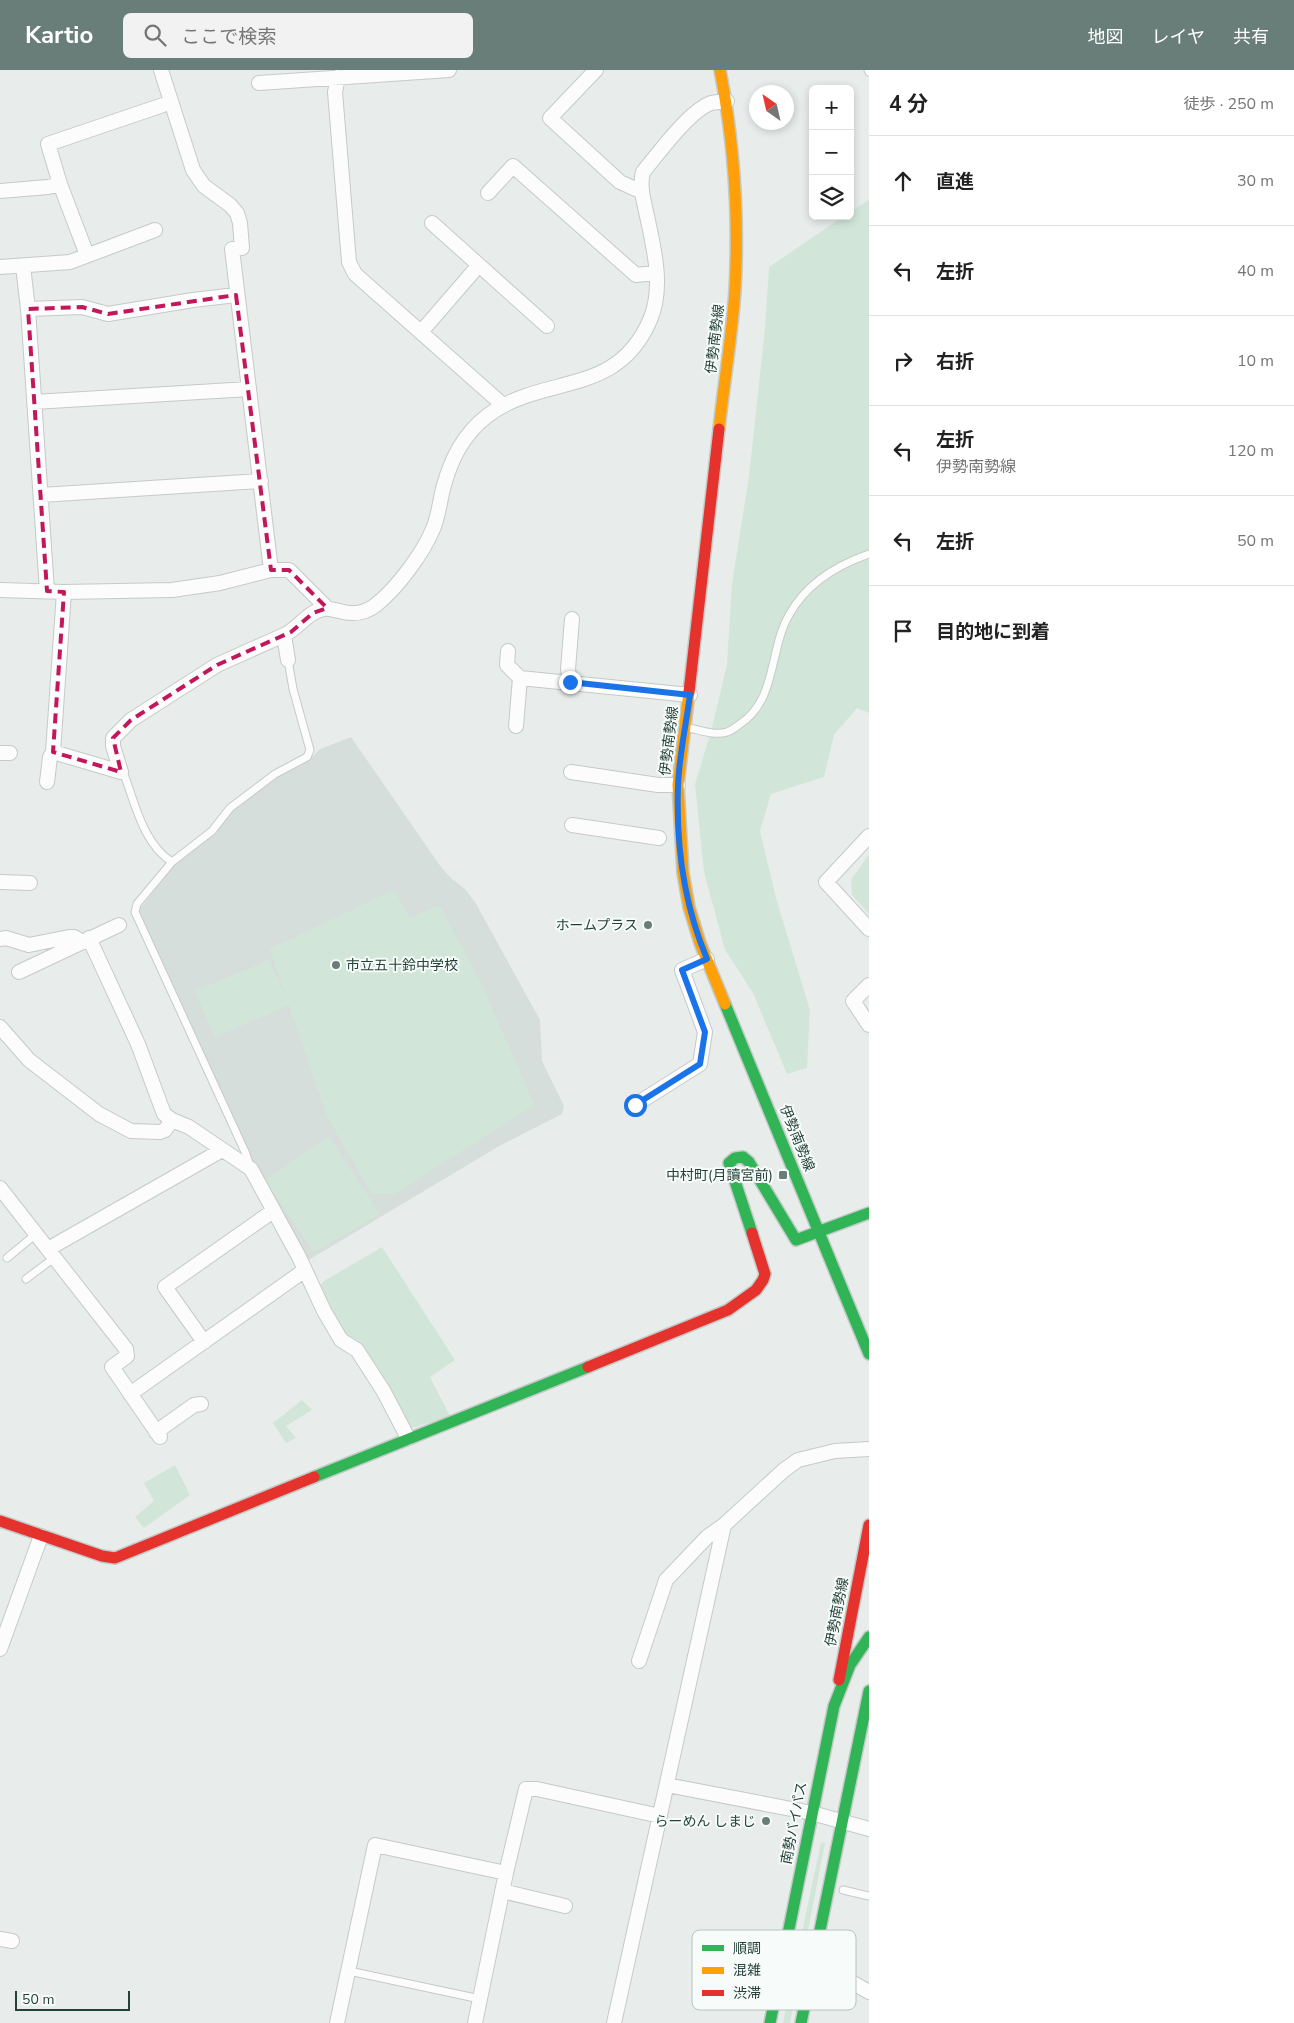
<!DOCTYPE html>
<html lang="ja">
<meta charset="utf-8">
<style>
body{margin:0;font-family:"Nunito Sans","Noto Sans JP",sans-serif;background:#f2f2f2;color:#222}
.controls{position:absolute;right:15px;top:15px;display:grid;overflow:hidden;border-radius:8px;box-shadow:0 2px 8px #0003}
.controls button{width:45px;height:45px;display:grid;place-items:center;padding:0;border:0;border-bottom:1px solid #e0e0e0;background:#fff;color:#222;font:25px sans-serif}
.compass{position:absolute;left:749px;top:15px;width:45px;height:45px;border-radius:50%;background:#fff;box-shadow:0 2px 8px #0003;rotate:326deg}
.scale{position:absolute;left:15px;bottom:12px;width:115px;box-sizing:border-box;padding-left:5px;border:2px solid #24423a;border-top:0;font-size:14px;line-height:18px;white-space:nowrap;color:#24423a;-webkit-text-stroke:4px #f7fbf9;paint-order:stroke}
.stop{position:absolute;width:15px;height:15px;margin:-11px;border:4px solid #1a73e8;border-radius:50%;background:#fff}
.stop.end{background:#1a73e8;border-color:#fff;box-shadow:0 1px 5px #0008}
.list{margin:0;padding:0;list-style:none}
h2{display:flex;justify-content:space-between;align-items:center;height:65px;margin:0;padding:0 20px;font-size:21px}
h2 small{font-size:16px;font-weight:400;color:#767676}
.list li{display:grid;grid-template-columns:32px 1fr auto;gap:15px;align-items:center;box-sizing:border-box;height:90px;padding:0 20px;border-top:1px solid #e0e0e0}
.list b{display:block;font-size:19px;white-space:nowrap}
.list p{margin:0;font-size:16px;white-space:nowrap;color:#767676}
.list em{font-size:16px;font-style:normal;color:#767676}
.icon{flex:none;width:28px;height:28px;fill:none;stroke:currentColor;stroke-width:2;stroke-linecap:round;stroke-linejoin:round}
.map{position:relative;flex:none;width:869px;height:1953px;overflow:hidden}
header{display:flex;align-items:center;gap:30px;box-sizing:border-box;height:70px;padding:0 25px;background:#697e78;color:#fff}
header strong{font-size:24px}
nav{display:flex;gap:28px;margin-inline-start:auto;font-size:18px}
.search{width:350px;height:45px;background:#f2f2f2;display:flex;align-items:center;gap:12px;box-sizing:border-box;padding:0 18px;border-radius:8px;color:#767676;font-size:19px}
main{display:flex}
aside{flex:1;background:#fff}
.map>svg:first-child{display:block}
.built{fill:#d6dedb}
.green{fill:#d1e6d8}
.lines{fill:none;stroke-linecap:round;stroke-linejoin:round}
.lane-casing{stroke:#c5cac8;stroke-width:9}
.street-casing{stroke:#c5cac8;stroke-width:16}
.fast-casing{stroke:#c3cbc8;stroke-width:14}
.slow-casing{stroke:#c3cbc8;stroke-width:14}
.jam-casing{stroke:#c3cbc8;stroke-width:14}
.lane{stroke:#fcfcfc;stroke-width:7}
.street{stroke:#fcfcfc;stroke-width:14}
.fast{stroke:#30b455;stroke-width:11}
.slow{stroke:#ff9f0a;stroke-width:11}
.jam{stroke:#e5322d;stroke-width:11}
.route{stroke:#1a73e8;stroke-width:6}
.marked{fill:none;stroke:#c2185b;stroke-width:4;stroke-dasharray:10 6;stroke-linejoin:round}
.poi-dot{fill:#697e78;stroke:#f7fbf9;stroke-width:2}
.labels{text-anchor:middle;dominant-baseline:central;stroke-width:4;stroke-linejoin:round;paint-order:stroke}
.street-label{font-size:14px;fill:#24423a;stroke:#f7fbf9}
.poi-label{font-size:14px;fill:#24423a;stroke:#f7fbf9;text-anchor:end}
.key{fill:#f7fbf9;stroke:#b8c4c0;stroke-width:1}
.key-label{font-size:14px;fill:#24423a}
</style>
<header>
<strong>Kartio</strong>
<div class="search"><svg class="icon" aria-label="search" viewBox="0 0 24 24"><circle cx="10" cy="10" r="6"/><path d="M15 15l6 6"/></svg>ここで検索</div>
<nav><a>地図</a><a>レイヤ</a><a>共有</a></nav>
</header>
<main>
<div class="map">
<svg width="869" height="1953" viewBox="0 0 869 1953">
<rect width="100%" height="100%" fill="#e8edeb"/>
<path class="built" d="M351 667 441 797 452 809 464 818 475 832 540 950 542 991 564 1036 562 1044 501 1075 307 1191 244 1075 138 841 182 786 213 766 233 741 278 706 310 689 320 679Z"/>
<path class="green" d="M869 130V643L857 638 834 665 824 707 771 724 760 761 776 828 810 940 807 998 787 1004 753 923 725 880 704 802 695 714 711 661 727 595 732 514 749 406 765 258 769 197 844 146H850V142Z
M869 784V844L852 825 851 810Z
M394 820 410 848 439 835 482 915 534 1035 394 1124H372L328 1048 289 935 215 967 195 921 269 890 288 932 270 879Z
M329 1067 380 1144 314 1182 265 1110Z
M382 1177 455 1290 430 1307 450 1346 409 1359 390 1322 388 1314 360 1273 345 1266 320 1215 324 1211Z
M302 1330 312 1340 286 1356 296 1368 286 1373 273 1353Z
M175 1395 190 1425 144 1458 135 1447 154 1431 144 1413Z
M821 1772 825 1773 790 1953H783Z"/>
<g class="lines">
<defs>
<path id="lane" d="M868 0 869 2
M689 658C700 660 715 666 727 662 731 661 736 657 740 654 777 630 769 580 789 545 806 514 837 495 869 484
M121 702 125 707C136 737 144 774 172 792
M250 1096 246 1084 135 842 137 834 172 792 212 761 230 738 275 704 307 687 310 680 293 619 288 590
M7 1188 36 1164
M26 1209 54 1188
M843 1820 869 1826
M349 1901 480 1929"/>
<path id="street" d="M161 0 193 100 204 116 230 135 237 143 240 153 242 178 232 179 271 500
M596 0 550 48 620 112 642 122
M338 7 335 22 349 192 355 204 503 335
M259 13 449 0
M0 121 48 117 60 114
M488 123 513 96 636 205 656 203
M432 153 547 256
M87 185 60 114 48 74 163 35
M23 196 28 239
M0 197 70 192 155 160
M421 262 479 195
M34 332 249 319
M41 425 261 411
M0 520 64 522 172 520 220 513 271 500H289L327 538
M47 521 28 239 82 237 108 244 193 230 236 225
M64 522 53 682 121 702 113 676V668L131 650 217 595 284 565
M508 581 507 595 520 608 690 625
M288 590 284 565C298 559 308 541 324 539 329 538 334 540 339 541 353 545 365 544 377 534 398 517 423 483 433 459 439 445 440 429 444 415 452 387 464 364 487 346 543 303 616 329 650 250 664 218 654 179 647 146 644 131 639 117 643 102 658 84 689 41 711 33 716 32 722 32 727 31
M570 612 568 599 572 549
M516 656 520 608
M0 683H10
M571 702 658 715H678
M47 712 50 687 53 682
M572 755 659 768
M869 766 826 812 869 859
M0 812 30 813
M89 868 138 974 164 1044 172 1050 189 1057 251 1099 299 1187 324 1241 341 1270 357 1280 384 1322 408 1368
M0 869 6 868 29 875 69 867H74L81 871
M19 902 119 855
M869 915 853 931 869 955
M0 957 29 990 99 1044 131 1061 160 1062 165 1060 172 1050
M635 1035 700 994 705 962 682 900 707 889
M0 1118 126 1279 127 1286 112 1297 160 1367
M48 1179 222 1080
M204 1272 165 1217 273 1141
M130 1324 305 1200
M156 1362 194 1335 201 1334
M0 1579 41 1466
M639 1591 666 1510 707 1467 724 1455 784 1400 798 1390 835 1381 869 1379
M667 1715 812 1743 869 1759
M502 1821 565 1836
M0 1869 12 1871
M813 1894 832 1901 869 1922
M337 1953 375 1775 506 1803
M475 1953 506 1803 526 1719H537L660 1746
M614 1953 724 1455"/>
<path id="fast" d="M725 934 869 1284
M752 1163 729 1093 735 1088 743 1087 749 1092 796 1170 869 1143
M314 1407 588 1297
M770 1953 834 1636 850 1595 869 1567
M801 1953 869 1621"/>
<path id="slow" d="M719 359C724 313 732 266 735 220 739 146 734 72 720 0
M689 622 678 715 683 803 689 837 700 873 725 934"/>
<path id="jam" d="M689 622 719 359
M588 1297 728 1240 756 1220 763 1210 765 1204 752 1163
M0 1451 102 1486 115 1488 314 1407
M839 1610 869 1455"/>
</defs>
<use href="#lane" class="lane-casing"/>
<use href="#street" class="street-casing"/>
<use href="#fast" class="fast-casing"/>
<use href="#slow" class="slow-casing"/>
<use href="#jam" class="jam-casing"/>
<use href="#lane" class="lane"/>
<use href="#street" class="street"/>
<use href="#fast" class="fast"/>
<use href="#slow" class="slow"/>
<use href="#jam" class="jam"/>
</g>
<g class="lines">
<path class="route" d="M570 612 690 625C686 655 679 686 678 716 676 775 684 835 707 889L682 900 705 962 700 994 635 1035"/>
</g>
<path class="marked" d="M236 225 271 500H289L327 538 313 543 291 562 217 595 131 650 113 668 121 702 53 682 64 522 47 521 28 239 82 237 108 244Z"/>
<g class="poi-dot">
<circle cx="648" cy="855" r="5"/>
<circle cx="336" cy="895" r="5"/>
<rect x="778" y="1100" width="10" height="10" rx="2.5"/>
<circle cx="766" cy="1751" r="5"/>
</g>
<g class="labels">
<g class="street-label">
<text transform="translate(715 269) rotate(-83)">伊勢南勢線</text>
<text transform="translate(669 671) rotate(-83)">伊勢南勢線</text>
<text transform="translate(797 1068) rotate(68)">伊勢南勢線</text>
<text transform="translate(837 1542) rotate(-79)">伊勢南勢線</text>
<text transform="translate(794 1753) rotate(-79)">南勢バイパス</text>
</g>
<g class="poi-label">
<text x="638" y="855">ホームプラス</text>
<text x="346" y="895" text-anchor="start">市立五十鈴中学校</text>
<text x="773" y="1105">中村町(月讀宮前)</text>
<text x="756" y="1751">らーめん しまじ</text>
</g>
</g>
<rect x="692" y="1860" width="164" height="80" rx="8" class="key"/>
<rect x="702" y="1875" width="22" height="6" fill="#30b455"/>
<rect x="702" y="1897" width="22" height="7" fill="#ff9f0a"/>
<rect x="702" y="1920" width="22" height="6" fill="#e5322d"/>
<g class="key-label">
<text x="733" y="1883">順調</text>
<text x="733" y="1905">混雑</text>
<text x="733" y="1928">渋滞</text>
</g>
</svg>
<div class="controls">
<button>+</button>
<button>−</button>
<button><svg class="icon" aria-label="layers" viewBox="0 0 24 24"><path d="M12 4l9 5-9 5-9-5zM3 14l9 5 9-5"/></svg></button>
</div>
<svg class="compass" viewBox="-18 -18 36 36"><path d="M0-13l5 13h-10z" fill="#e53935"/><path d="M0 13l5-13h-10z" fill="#767676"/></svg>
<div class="scale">50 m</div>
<div class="stop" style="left:635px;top:1035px"></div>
<div class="stop end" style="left:570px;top:612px"></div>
</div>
<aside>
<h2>4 分<small>徒歩 · 250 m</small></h2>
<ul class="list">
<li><svg class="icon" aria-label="ahead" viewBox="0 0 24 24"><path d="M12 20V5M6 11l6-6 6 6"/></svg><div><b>直進</b></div><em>30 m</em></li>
<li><svg class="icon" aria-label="left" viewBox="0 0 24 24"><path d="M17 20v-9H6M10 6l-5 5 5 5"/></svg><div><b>左折</b></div><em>40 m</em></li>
<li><svg class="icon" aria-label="right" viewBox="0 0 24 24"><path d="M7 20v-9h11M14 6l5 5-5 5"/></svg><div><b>右折</b></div><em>10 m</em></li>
<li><svg class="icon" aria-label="left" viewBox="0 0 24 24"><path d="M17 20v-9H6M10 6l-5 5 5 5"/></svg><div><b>左折</b><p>伊勢南勢線</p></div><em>120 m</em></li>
<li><svg class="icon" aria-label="left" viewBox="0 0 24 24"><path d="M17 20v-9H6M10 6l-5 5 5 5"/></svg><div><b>左折</b></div><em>50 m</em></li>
<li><svg class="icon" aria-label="arrive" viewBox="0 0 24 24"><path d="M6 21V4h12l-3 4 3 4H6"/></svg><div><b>目的地に到着</b></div></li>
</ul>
</aside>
</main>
